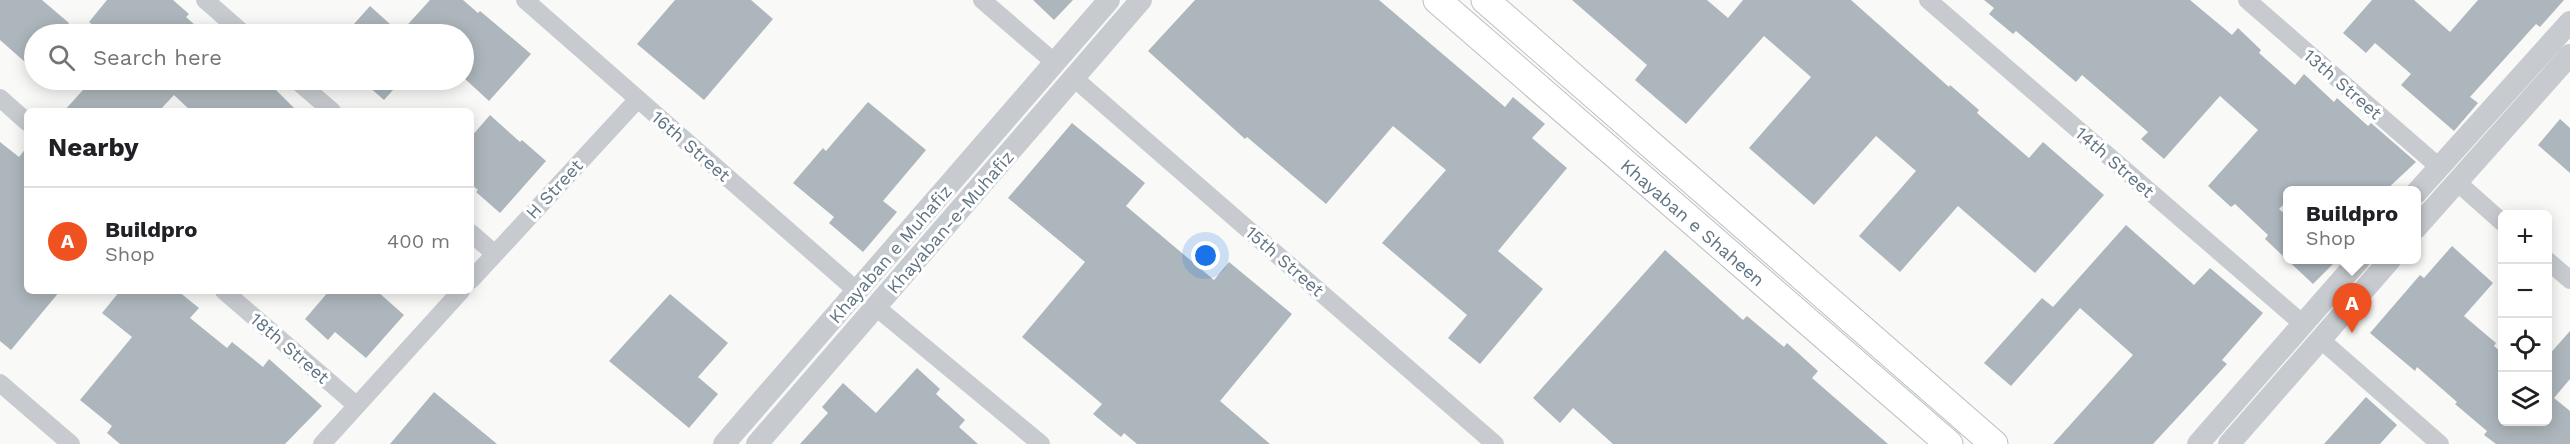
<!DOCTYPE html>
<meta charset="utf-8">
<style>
body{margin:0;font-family:"Work Sans",sans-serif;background:#f2f2f2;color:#202124}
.controls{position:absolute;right:18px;bottom:18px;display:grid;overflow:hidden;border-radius:9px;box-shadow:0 3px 15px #0003}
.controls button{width:54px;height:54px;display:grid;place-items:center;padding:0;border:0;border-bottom:2px solid #e0e0e0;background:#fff;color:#202124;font:30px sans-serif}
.you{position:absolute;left:1206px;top:256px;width:21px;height:21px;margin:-15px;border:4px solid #fff;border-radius:50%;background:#1a73e8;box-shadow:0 0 0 9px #1a73e833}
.badge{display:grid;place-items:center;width:39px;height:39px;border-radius:50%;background:#f05120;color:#fff;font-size:20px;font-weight:700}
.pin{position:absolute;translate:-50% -50px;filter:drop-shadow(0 2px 3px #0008)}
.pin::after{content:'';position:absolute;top:32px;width:21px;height:18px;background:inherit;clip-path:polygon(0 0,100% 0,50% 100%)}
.popup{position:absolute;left:2283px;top:186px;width:138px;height:78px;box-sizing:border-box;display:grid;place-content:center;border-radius:9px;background:#fff;filter:drop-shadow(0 2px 4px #0005);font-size:20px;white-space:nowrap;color:#757577}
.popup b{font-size:22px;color:#202124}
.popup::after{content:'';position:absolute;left:50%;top:100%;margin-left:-12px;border:12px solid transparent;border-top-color:#fff}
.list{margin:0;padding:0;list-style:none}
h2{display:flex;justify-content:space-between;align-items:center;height:78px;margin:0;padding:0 24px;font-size:26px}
h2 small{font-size:20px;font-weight:400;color:#757577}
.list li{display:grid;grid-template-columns:39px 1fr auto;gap:18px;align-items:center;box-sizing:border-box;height:108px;padding:0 24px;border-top:2px solid #e0e0e0}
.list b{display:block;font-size:22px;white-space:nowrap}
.list p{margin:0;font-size:20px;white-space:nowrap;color:#757577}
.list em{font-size:20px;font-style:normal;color:#757577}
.icon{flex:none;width:33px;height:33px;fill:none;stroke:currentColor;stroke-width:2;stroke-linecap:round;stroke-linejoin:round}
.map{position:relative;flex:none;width:2570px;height:444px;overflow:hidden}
.search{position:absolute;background:#fff;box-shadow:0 3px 15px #0003;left:24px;top:24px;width:450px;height:66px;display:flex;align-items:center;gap:15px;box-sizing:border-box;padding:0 21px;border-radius:33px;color:#757577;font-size:22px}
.panel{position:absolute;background:#fff;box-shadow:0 3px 15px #0003;left:24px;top:108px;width:450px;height:186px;border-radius:9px}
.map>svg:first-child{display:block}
.building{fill:#adb6bc}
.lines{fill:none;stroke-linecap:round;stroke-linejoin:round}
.secondary-casing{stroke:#b9bfc3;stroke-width:29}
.minor{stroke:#c7cbcf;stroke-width:18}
.tertiary{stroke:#c7cbcf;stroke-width:22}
.secondary{stroke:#fff;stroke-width:27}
.labels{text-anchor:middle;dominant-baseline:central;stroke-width:6;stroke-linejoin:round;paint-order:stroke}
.street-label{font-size:18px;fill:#627584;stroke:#fff}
</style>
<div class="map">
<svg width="2570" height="444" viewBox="0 0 2570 444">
<rect width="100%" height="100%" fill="#f9f9f7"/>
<path class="building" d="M0 0H42L69 23 59 34H34V70L0 40Z
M107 0H173L189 14 186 17 205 34H104L89 22Z
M430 0H463L478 13 480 11 531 54 489 101 464 78V34H345L370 6 400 33Z
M675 0H751L773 19 704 100 637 44Z
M1033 0H1073L1054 20Z
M1195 0H1379L1505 107 1513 97 1545 124 1532 138 1567 168 1498 251 1543 289 1480 364 1448 338 1467 315 1382 243 1446 170 1393 126 1326 204 1247 137 1245 139 1148 51Z
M1572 0H1707L1728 18 1743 0H1851L1949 87 1950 85 1979 110 1977 113 2029 158 2043 142 2104 195 2035 273 1958 206 1900 272 1859 236 1916 171 1876 136 1814 205 1749 148 1811 77 1764 36 1686 124 1635 80 1647 65Z
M1984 0H2190L2232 35 2238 28 2261 50 2259 53 2295 85 2304 74 2334 102 2337 98 2368 126 2371 123 2416 162 2386 190H2288V200L2279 209 2288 217V260H2337L2313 284 2265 239 2268 235 2235 204 2231 207 2208 186 2258 130 2220 96 2164 159 2141 139 2148 132 2082 75 2076 82 2016 31 2013 34 1989 14 1994 8Z
M2372 0H2414L2450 32 2478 0H2564L2540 27 2536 24 2470 97 2478 103 2454 131 2401 85 2411 74 2375 43 2366 53 2343 33Z
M92 80H266L297 111H191L174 95 159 111H64Z
M361 80H402L384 100Z
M868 102 926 150 883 201 897 212 863 252 829 223 834 217 793 183 823 148 826 151Z
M490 115 520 142 522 140 546 161 500 213 476 192 478 190 471 184V137Z
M2560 119 2570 128V173L2538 145Z
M1072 123 1145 183 1126 206 1214 280 1229 262 1292 314 1220 401 1270 444H1137L1124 433 1121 437 1093 414 1102 404 1022 337 1085 262 1008 198Z
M0 142 19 157 27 147V291H60L11 350 0 341Z
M2126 225 2194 285 2210 268 2263 313 2222 360 2227 364 2153 444H2053L2133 355 2080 308 2011 386 1984 363 2042 298 2053 307Z
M2452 246 2493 283 2464 316 2496 343 2494 346 2502 353V422H2547V357L2570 331V379L2554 398 2570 411V444H2496L2484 435 2487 431 2455 404 2457 402 2417 367 2415 371 2370 333 2420 275 2424 278Z
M1665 250 1743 320 1747 316 1784 347 1787 343 1818 371 1812 378 1888 444H1613L1573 408 1560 423 1533 398Z
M120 291H178L199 308 190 318 227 348 232 342 263 367 269 359 322 406 285 444H120L107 433 112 426 80 400 132 337 102 313Z
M329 291H377L404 315 366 358 335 332 328 340 305 319Z
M670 294 728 343 698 377 718 394 689 428 609 361Z
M917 368 940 389 936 394 965 420 959 427 978 444H800L828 413 822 407 843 383 876 413Z
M434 392 497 444H390Z
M2366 397 2397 425 2380 444H2324Z"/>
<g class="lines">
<defs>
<g id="secondary">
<path id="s1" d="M1437 0 1949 444"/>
<path d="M1485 0 1994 444"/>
</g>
</defs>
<use href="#secondary" class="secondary-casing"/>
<path class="minor" d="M205 0 244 34
M525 0 857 291
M982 0 1054 62
M1928 0 2303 324
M2247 0 2439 167
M1075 79 1495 444
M296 80 332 111
M0 98 27 122
M2457 182 2502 222
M471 233 495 254
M2548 261 2570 280
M471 280 638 99
M224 291 356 405
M876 307 1041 444
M2320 339 2440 444
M0 383 71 444
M322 444 461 291"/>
<path class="tertiary" d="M2416 193 2570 22
M2416 228 2570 55
M724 444 1109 0
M757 444 1141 0
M2198 444 2359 260
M2229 444 2390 260"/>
<use href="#secondary" class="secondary"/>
</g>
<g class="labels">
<g class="street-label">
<text transform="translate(2343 84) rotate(41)">13th Street</text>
<text transform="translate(691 146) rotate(41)">16th Street</text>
<text transform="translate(2115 162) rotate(41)">14th Street</text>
<text transform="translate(554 189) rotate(-47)">H Street</text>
<text transform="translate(950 222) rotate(-49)">Khayaban-e-Muhafiz</text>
<text stroke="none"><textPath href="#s1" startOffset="339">Khayaban e Shaheen</textPath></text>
<text transform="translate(890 254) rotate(-49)">Khayaban e Muhafiz</text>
<text transform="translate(1285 261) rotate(41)">15th Street</text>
<text transform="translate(290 348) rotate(41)">18th Street</text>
</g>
</g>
</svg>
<div class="controls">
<button>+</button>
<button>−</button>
<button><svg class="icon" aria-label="locate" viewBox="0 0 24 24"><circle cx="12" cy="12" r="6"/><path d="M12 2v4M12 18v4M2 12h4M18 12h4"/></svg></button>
<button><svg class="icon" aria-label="layers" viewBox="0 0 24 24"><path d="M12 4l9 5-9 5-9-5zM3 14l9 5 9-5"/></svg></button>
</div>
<div class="you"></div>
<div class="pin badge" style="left:2352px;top:333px">A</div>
<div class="popup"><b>Buildpro</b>Shop</div>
<div class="search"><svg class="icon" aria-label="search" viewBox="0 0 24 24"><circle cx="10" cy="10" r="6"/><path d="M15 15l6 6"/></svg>Search here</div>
<section class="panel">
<h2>Nearby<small></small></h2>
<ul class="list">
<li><span class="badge">A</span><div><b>Buildpro</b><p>Shop</p></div><em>400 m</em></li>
</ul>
</section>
</div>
